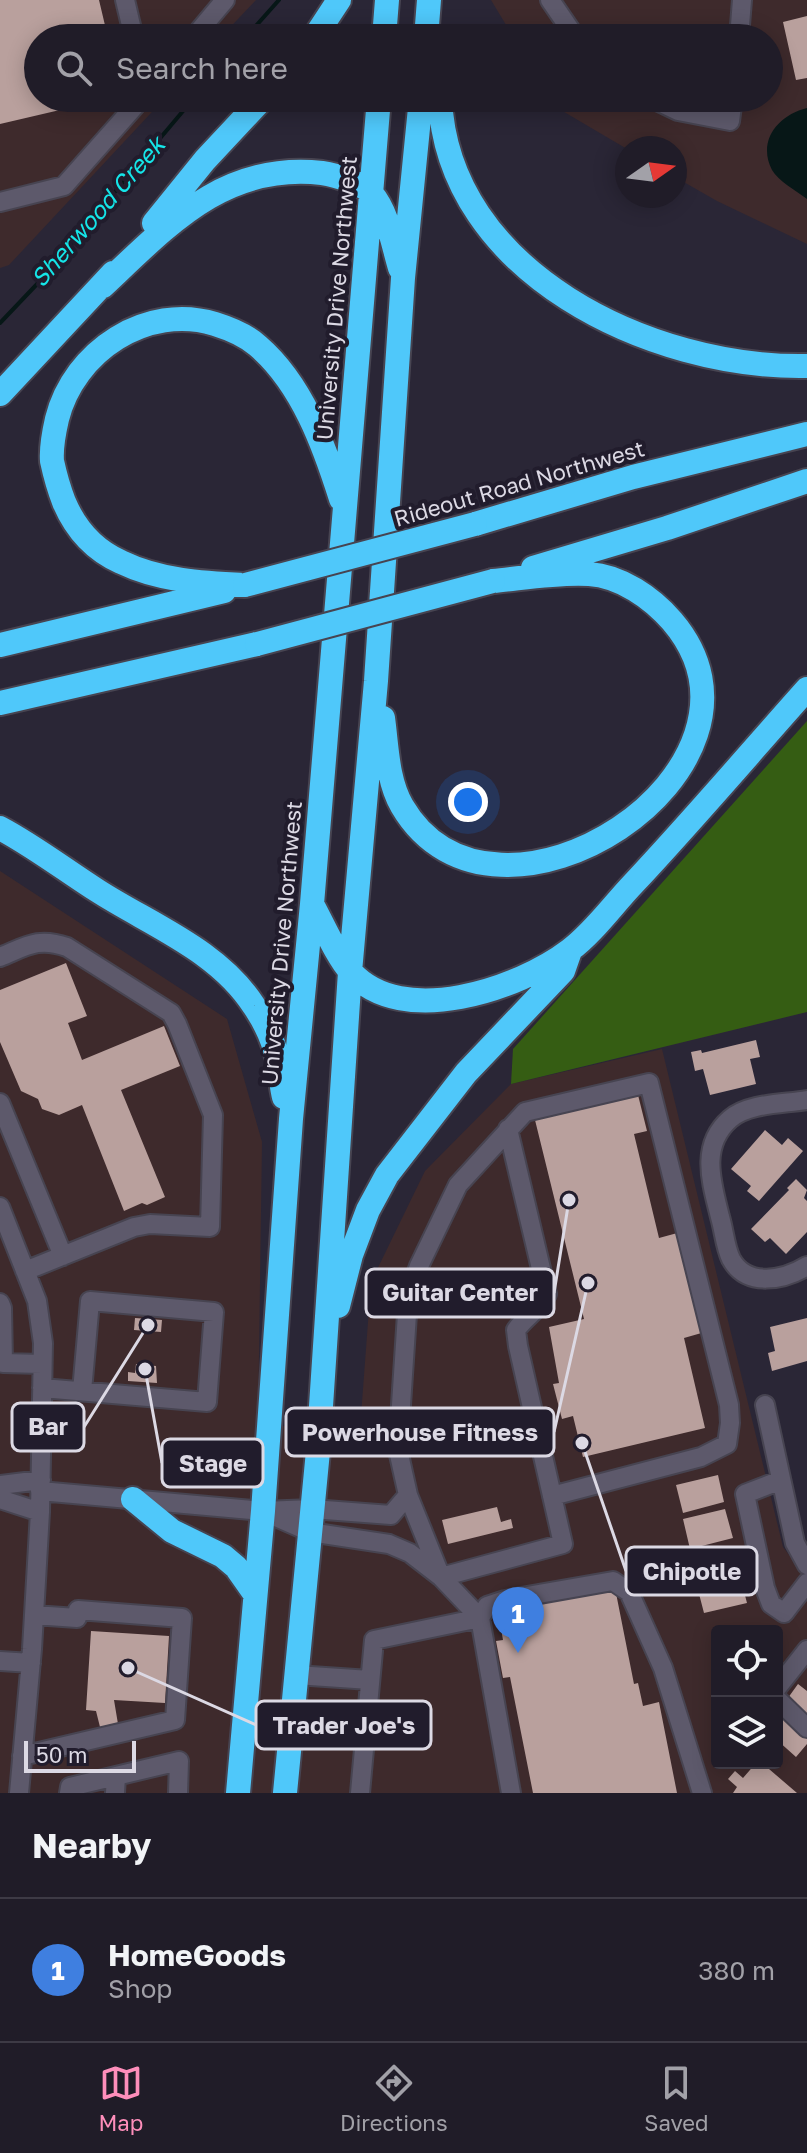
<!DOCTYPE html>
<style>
body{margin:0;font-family:"Golos Text",sans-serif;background:#282530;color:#f1f3f6}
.controls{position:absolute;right:24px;bottom:24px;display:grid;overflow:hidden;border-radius:8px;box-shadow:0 4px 20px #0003}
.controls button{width:72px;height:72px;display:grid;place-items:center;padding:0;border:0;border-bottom:2px solid #3d3a45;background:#201c28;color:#f1f3f6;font:40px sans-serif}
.compass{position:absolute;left:615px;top:136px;width:72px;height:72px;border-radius:50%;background:#201c28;box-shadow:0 4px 20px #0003;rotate:76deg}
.scale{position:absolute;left:24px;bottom:20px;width:112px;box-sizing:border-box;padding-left:8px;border:4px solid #dcd9e4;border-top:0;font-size:22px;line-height:28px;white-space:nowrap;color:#dcd9e4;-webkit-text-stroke:6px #211c2c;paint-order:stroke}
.you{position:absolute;left:468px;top:802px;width:28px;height:28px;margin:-20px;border:6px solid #fff;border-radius:50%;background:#1a73e8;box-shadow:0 0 0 12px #1a73e833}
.badge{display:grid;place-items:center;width:52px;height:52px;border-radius:50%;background:#fe8ebb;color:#fff;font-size:26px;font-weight:700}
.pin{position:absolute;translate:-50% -66px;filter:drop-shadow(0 2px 4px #0008)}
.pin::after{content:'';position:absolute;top:42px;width:28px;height:24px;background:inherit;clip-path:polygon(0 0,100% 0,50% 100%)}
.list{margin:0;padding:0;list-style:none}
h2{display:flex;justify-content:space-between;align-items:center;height:104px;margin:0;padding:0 32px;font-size:34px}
h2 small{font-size:26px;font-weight:400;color:#a2a1a8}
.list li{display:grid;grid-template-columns:52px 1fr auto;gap:24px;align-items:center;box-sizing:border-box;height:144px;padding:0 32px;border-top:2px solid #3d3a45}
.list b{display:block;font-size:30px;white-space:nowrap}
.list p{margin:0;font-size:26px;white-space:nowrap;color:#a2a1a8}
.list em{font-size:26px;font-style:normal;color:#a2a1a8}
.icon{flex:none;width:44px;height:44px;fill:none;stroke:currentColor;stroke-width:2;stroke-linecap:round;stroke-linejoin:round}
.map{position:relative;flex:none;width:807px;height:1793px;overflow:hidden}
.search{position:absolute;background:#201c28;box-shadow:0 4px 20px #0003;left:24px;right:24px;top:24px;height:88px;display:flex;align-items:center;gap:20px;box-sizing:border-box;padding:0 28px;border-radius:44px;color:#a2a1a8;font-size:30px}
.sheet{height:248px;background:#201c28}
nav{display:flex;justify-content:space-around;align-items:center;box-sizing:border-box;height:112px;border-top:2px solid #3d3a45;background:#201c28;font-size:22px;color:#a2a1a8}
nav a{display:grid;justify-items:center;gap:4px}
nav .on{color:#fe8ebb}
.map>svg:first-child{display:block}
.commercial{fill:#3e2a2c;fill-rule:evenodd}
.forest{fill:#355d13}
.water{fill:#071717}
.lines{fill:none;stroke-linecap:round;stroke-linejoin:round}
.stream{stroke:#071717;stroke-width:4}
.building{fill:#b9a09d}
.minor-casing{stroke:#474451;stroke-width:22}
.highway-casing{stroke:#474451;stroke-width:28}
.minor{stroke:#5d596b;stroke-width:18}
.highway{stroke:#4fc8fa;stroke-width:24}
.highway-bridge-casing{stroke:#474451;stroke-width:28;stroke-linecap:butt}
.highway-bridge{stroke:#4fc8fa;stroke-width:24}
.labels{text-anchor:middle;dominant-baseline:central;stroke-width:8;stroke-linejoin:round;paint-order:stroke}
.street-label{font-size:22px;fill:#dcd9e4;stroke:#211c2c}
.water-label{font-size:24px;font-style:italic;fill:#15e5e8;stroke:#211c2c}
.leader{fill:none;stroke:#dcd9e4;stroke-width:3}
.callout-dot{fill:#dcd9e4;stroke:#211c2c;stroke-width:3}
.callout{fill:#211c2c;stroke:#dcd9e4;stroke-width:3}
.callout-label{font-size:24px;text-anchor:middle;font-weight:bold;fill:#dcd9e4}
</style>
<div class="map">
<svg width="807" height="1793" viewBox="0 0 807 1793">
<rect width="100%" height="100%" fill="#2a2636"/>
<path class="commercial" d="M0 0H256L220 38H38V98H165L9 265 0 268Z
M491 0H807V244L717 201 675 177V148L627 149 554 106 550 98H769V38H514Z
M0 871 227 1019 262 1142 258 1425 360 1429 371 1282 425 1171 511 1084 662 1049 783 1547 807 1578V1793H0ZM717 1631H777V1763H717Z"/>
<path class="forest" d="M807 721V1012L511 1084 513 1049Z"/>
<path class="water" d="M807 108V199C797 191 778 181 772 170 757 141 778 115 807 108Z"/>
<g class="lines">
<path class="stream" d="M245 38 279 0
M0 323 39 282 194 98"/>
</g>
<path class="building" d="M0 0H99L108 38H38V98L107 99 0 124Z
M807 16V78L796 80 783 22Z
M66 963 87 1016 68 1023 82 1060 164 1026 180 1066 121 1090 165 1197 147 1205 142 1203 124 1211 82 1105 59 1115 42 1109 38 1099 21 1091 0 1042V990Z
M756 1040 760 1057 750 1059 756 1084 710 1095 703 1069 695 1071 691 1052 701 1050 702 1053Z
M638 1095 647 1131 634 1134 659 1238 681 1232 705 1332 684 1338 705 1428 583 1457 573 1416 562 1419 553 1384 559 1383 549 1327 584 1319 535 1120Z
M765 1130 782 1145 788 1138 803 1151 759 1201 747 1191 751 1186 731 1169Z
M796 1179 807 1190 804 1198 807 1201V1232L786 1254 770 1238 765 1242 751 1229 789 1190 787 1188Z
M135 1318 162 1320 161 1332 134 1330Z
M807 1318V1361L772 1371 768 1353 775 1351 770 1327Z
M136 1364 156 1366 157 1383 128 1381V1372L135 1373Z
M718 1475 724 1502 683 1513 676 1485Z
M497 1507 501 1522 511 1519 513 1528 448 1544 442 1520Z
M725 1509 733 1538 690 1549 683 1519Z
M741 1580 747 1603 704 1613 698 1590Z
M615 1588 634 1684 638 1683 643 1706 659 1702 677 1793H533L510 1677 503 1678 496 1641 503 1640 498 1611Z
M91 1631 169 1636 165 1703 114 1700 118 1724 100 1727 96 1711 86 1710Z
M798 1684 807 1691V1719L785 1702Z
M777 1711 807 1737V1744L796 1757 777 1740Z
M756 1763H762L797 1793H733L737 1787 728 1779 735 1771 743 1778Z"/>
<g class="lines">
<defs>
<path id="minor" d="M125 0 134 38
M550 0 576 38
M193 38 225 0
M739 38 742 0
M651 98 678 111 730 121 733 98
M0 202 64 186 142 98
M0 957C27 946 38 937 67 947L171 1013 177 1024 213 1115 210 1227 150 1224 134 1227 25 1271
M807 1100C784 1104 748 1103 730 1119 699 1146 712 1184 720 1217 724 1230 725 1247 731 1259 747 1288 784 1280 807 1266
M0 1103 63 1256
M0 1207 37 1301 43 1343 40 1512 32 1649 19 1793
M0 1303 2 1308 3 1363 42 1364
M42 1388 207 1402 214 1312 90 1301 82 1391
M765 1405 795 1543 807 1565
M781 1480 745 1494 765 1588 771 1604 784 1613 807 1583
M0 1485 41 1480
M40 1491 263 1511 312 1509 391 1515 408 1495 398 1450 407 1314 411 1289 419 1266 458 1185 525 1112 649 1083 729 1405 730 1423 727 1444 701 1457 552 1496
M408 1495 441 1577 480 1618 511 1793
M0 1499 40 1512
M269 1514 310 1532 389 1544 410 1553 441 1577 563 1544 518 1346 516 1330C526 1316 539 1310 547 1294L508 1129
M0 1661 31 1663
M296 1675 370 1680
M777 1688 807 1650
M777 1699 807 1728
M22 1756 175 1720 182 1618 78 1610 77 1618 34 1615
M116 1776 179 1761 178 1793
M69 1793 70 1787 116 1776 115 1793
M360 1793 374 1640 480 1618 487 1606 505 1600 613 1581 629 1592 663 1668 702 1793"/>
<path id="highway" d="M314 38 339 0
M384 38 387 0
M426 38 429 0
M440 98C447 273 652 369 807 366
M154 223 205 160 263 98
M103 286C168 225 224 162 322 173 336 175 362 183 372 194 388 213 393 245 400 268
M0 394 113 273
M475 524 633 477 807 434
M533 568 667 528 807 481
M245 585C203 583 160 581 121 562 94 550 75 528 64 502 59 489 55 475 52 461 51 448 54 432 57 419 74 351 147 303 215 324 231 329 246 335 258 346 302 384 324 445 341 499
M0 645 224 591
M0 703 257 644
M383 718C387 747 387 780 402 806 495 965 798 768 672 621 652 598 621 576 589 574 558 572 524 578 493 581
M0 828C34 846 65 870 98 891 151 925 218 950 254 1006 265 1022 274 1042 278 1061 281 1073 281 1086 284 1097
M312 904C322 922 337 957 351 972 402 1029 519 989 570 950 593 933 613 905 633 884 693 820 749 754 807 689
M338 1306 351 1255 368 1210 387 1175 466 1073 563 971 570 951
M133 1499 172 1531 223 1556 236 1567 255 1594
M238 1793 263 1511 291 1119 312 904 379 98
M285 1793 318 1451 350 972 376 681 403 278 421 98"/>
</defs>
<use href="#minor" class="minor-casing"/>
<use href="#highway" class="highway-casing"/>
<use href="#minor" class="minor"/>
<use href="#highway" class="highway"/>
<defs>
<path id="highway-bridge" d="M245 585 475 524
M257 644 493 581"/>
</defs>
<use href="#highway-bridge" class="highway-bridge-casing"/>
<use href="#highway-bridge" class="highway-bridge"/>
</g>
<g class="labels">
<g class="street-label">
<text transform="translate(336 298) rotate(-85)">University Drive Northwest</text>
<text transform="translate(519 483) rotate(-16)">Rideout Road Northwest</text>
<text transform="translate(281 943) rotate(-85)">University Drive Northwest</text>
</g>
<g class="water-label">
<text transform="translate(97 211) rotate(-49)">Sherwood Creek</text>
</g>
</g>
<path class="leader" d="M569 1200L554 1293M148 1325L84 1427M588 1283L554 1432M145 1369L162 1463M582 1443L626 1571M128 1668L256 1725"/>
<g class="callout-dot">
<circle cx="569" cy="1200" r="8"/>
<circle cx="148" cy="1325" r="8"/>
<circle cx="588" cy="1283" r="8"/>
<circle cx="145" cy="1369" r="8"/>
<circle cx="582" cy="1443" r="8"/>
<circle cx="128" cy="1668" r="8"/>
</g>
<g class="callout">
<rect x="366" y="1269" width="188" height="48" rx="8"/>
<rect x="12" y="1403" width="72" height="48" rx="8"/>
<rect x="286" y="1408" width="268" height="48" rx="8"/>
<rect x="162" y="1439" width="101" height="48" rx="8"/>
<rect x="626" y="1547" width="131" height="48" rx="8"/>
<rect x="256" y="1701" width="175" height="48" rx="8"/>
</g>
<g class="callout-label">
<text x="460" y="1301">Guitar Center</text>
<text x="48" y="1435">Bar</text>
<text x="420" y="1441">Powerhouse Fitness</text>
<text x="213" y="1472">Stage</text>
<text x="692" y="1580">Chipotle</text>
<text x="344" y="1734">Trader Joe's</text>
</g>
</svg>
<div class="controls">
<button><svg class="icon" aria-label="locate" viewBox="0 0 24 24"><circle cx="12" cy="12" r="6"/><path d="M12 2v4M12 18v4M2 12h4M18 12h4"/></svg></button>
<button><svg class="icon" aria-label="layers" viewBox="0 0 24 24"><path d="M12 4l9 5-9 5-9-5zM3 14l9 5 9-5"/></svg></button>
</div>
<svg class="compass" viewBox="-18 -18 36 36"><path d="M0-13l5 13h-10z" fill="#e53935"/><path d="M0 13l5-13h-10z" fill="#a2a1a8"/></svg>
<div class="scale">50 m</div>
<div class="you"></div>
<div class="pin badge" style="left:518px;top:1653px;background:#3f7fe0">1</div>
<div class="search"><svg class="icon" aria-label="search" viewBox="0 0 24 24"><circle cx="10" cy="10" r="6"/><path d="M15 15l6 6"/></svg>Search here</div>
</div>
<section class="sheet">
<h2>Nearby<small></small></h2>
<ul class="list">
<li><span class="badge" style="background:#3f7fe0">1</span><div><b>HomeGoods</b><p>Shop</p></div><em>380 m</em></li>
</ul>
</section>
<nav>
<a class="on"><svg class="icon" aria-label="map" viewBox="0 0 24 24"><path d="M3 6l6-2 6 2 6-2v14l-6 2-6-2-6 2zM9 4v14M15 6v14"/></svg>Map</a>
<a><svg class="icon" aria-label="directions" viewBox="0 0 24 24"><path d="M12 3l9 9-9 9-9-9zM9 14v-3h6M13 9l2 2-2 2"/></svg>Directions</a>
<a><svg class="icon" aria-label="saved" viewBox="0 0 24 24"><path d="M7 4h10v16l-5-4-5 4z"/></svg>Saved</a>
</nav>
